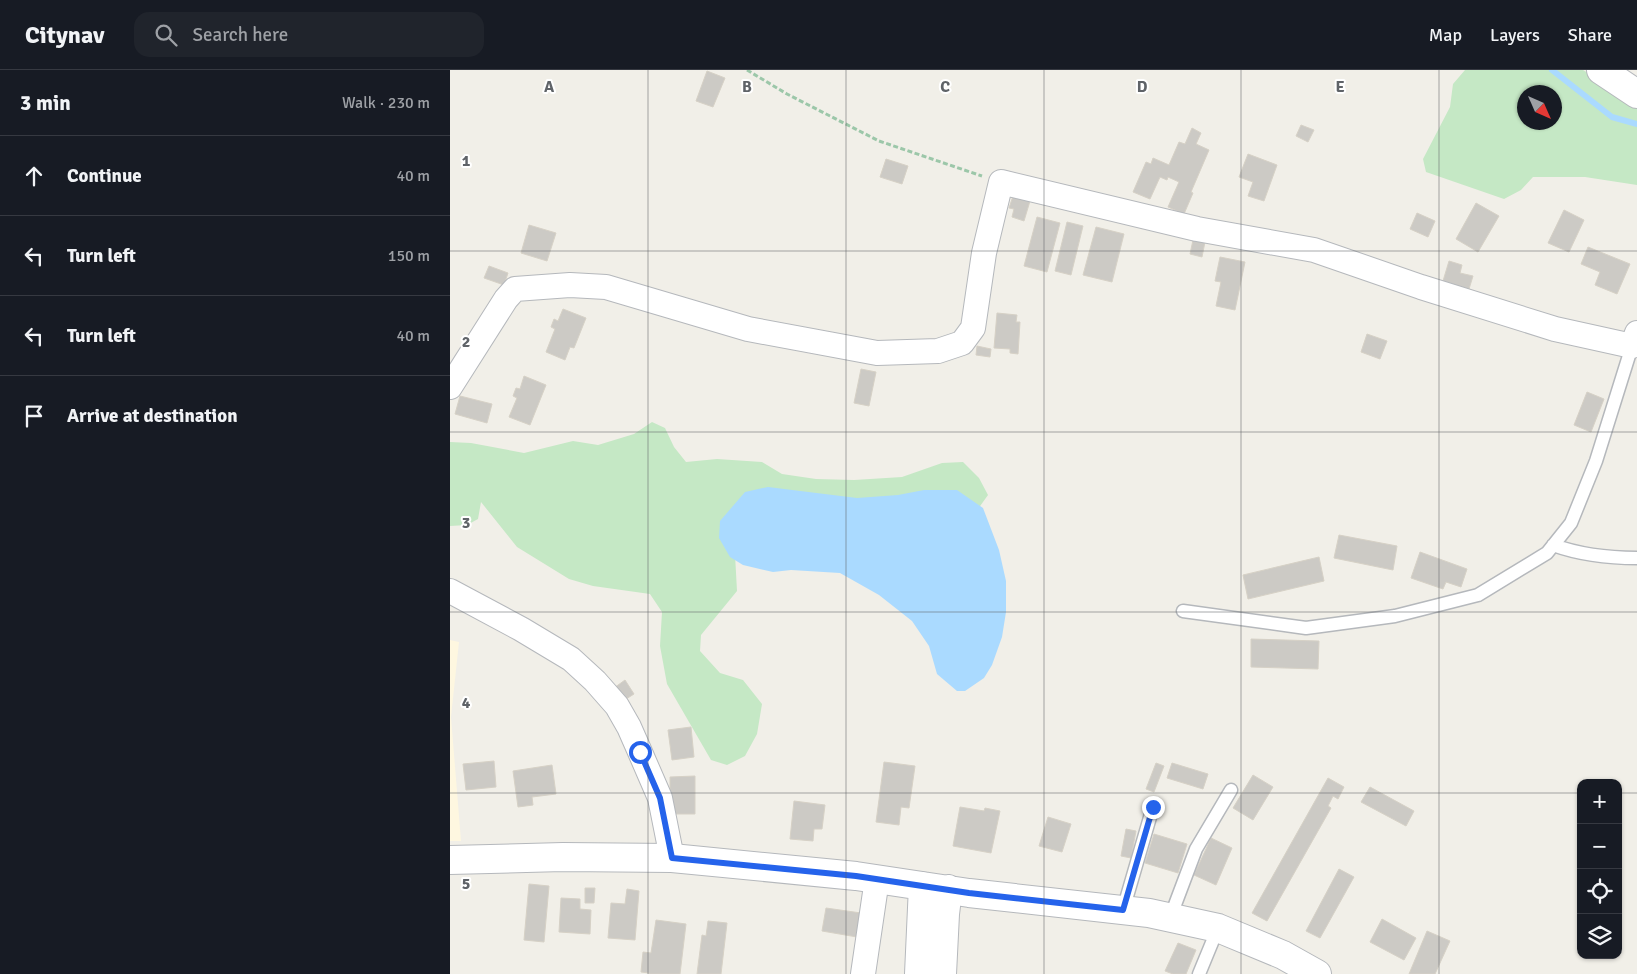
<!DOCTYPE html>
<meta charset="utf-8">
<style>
body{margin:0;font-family:Signika,sans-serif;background:#20242c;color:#f1f3f6}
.controls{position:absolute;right:15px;bottom:15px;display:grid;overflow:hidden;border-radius:10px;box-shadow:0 1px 4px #0004}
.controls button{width:45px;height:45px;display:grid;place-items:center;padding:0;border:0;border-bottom:1px solid #363941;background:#171b24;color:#f1f3f6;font:25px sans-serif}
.compass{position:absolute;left:1067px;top:15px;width:45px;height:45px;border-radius:50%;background:#171b24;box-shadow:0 1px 4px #0004;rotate:135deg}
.stop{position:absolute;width:15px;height:15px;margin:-11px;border:4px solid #2563eb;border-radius:50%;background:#fff}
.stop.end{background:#2563eb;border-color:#fff;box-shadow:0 1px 5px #0008}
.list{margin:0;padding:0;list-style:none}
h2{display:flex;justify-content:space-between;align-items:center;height:65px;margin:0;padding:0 20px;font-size:21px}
h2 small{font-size:16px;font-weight:400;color:#9ea1a6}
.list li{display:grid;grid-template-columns:32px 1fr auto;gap:15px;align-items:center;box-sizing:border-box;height:80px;padding:0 20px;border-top:1px solid #363941}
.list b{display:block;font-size:19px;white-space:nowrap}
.list em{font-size:16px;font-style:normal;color:#9ea1a6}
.icon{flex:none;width:28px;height:28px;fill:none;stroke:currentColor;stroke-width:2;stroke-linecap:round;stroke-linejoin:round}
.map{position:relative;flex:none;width:1187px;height:904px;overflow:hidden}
header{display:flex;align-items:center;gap:30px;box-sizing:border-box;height:70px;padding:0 25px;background:#171b24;border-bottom:1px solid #363941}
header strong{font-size:24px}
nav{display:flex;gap:28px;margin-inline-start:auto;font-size:18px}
.search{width:350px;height:45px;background:#20242c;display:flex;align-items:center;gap:12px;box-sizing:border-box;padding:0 18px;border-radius:15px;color:#9ea1a6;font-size:19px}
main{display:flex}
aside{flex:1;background:#171b24}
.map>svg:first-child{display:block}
.commercial{fill:#fef7e0}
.green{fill:#c5e8c5;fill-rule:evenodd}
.water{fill:#aadaff}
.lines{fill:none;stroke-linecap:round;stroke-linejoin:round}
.stream{stroke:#aadaff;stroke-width:6}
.building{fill:#cccac5;stroke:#d6d1c6}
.service-casing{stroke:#b5b8bc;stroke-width:15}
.minor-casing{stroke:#b5b8bc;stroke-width:26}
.tertiary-casing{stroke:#b5b8bc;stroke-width:30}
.path{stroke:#9cc7a9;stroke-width:3;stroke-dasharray:5 2.5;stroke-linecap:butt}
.service{stroke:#fff;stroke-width:12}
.minor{stroke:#fff;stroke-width:24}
.tertiary{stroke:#fff;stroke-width:28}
.route{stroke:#2563eb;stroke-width:6}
.grid{fill:none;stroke:#5f6368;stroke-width:1;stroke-opacity:0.55}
.grid-label{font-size:16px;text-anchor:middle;font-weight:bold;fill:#5f6368;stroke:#fff;stroke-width:4;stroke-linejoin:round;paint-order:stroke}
</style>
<header>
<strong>Citynav</strong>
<div class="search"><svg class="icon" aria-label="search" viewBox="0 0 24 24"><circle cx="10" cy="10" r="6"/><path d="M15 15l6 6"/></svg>Search here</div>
<nav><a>Map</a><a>Layers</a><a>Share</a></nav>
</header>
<main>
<aside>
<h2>3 min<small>Walk · 230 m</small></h2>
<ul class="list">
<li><svg class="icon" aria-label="ahead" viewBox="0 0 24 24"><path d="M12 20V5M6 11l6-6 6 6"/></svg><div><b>Continue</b></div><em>40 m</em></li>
<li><svg class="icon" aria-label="left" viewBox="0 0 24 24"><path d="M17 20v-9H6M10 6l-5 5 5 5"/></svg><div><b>Turn left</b></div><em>150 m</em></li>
<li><svg class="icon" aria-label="left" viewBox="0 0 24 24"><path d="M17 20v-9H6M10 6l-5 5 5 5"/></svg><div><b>Turn left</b></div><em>40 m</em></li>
<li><svg class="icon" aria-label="arrive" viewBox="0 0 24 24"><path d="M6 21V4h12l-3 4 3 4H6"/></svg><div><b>Arrive at destination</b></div></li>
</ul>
</aside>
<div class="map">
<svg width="1187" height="904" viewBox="0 0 1187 904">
<rect width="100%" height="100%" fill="#f1efe8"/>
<path class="commercial" d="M0 570 9 572 1 647 11 771H0Z"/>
<path class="green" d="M1015 0H1133L1187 33V115L1135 107H1083L1071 120 1054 129 976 102 973 89 1000 37 1003 14ZM1074 22H1104V52H1074Z
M202 352 215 358 224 377 236 392 267 389 312 392 332 404 366 409 404 410 452 407 492 393 513 392 529 408 538 425 513 460 284 466 287 521 251 565 250 581 270 603 293 610 312 634 307 664 295 686 277 695 261 690 217 614 210 576 212 542 200 524 143 516 119 509 67 477 31 432 28 449 17 455 0 456V372L21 373 74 383 123 371 148 375 184 364Z"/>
<path class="water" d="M318 417 407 428 448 425 474 420H507L533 438 549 480 556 511V542L552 567 542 595 534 608 515 621H507L487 604 479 576 462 551 429 525 390 503 341 500 323 502 293 495 280 487 269 468 270 451 295 422Z"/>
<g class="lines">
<path class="stream" d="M1102 0 1162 47 1187 54"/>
</g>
<path class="building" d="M257 1 275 8 263 37 246 31Z
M851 55 864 60 858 72 846 66Z
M742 58 751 63 746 74 759 80 741 122 743 123 734 144 718 137 729 112 718 107 717 110 710 107 700 129 683 122 696 92 701 94 703 88 719 95 729 72 735 74Z
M798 84 827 95 814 131 798 126 803 112 789 107Z
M436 89 458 96 452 114 430 107Z
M563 126 580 131 574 151 562 147 564 139 559 138Z
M1026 133 1049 146 1028 182 1006 169Z
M1114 140 1134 150 1119 182 1098 173Z
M967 143 985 151 978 167 960 159Z
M587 147 610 153 597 202 574 196Z
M617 152 633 156 621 205 605 201Z
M79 155 106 163 97 191 71 183Z
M646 157 674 164 662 212 633 205Z
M743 170 755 172 752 187 740 184Z
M1138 177 1180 194 1167 224 1145 215 1150 202 1131 194Z
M770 187 795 192 785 240 766 236 771 212 765 211Z
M999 191 1012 195 1010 203 1023 206 1019 219 993 211Z
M39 196 58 203 54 215 34 208Z
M113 239 136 248 124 278 120 277 115 290 96 282 105 259 101 257 104 249 108 251Z
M547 243 567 245 566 252H570L568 284 560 283V279L544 278Z
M917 264 937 271 930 289 911 282Z
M527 276 541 279 540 287 526 285Z
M411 299 426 302 419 336 404 333Z
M74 306 96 315 80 355 59 347 67 328 63 326 66 318 70 319Z
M1137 322 1154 329 1141 362 1124 355Z
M10 326 42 334 37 353 5 344Z
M889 465 947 476 943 500 884 488Z
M970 482 1017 499 1011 517 996 512 993 519 961 508Z
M869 487 874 511 798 529 793 505Z
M801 569 869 571 868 599 801 597Z
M175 610 184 624 173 631 164 618Z
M241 657 244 687 222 690 218 660Z
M44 691 46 717 16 720 13 694Z
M434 692 465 696 459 738 451 737 449 755 426 752Z
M706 693 714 696 704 722 696 719Z
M722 693 758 704 753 719 717 708Z
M102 695 106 724 82 727 83 735 68 737 63 701Z
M803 705 823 717 803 750 783 738Z
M245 706V744H220V707Z
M878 708 894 717 888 729 883 726 878 736 881 738 817 851 802 843Z
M920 717 964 741 956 756 911 732Z
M344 731 375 735 372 759H364L363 771 340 769Z
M510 737 534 741 535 738 550 741 541 783 503 776Z
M598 747 621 754 612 782 589 776Z
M676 759 686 761 681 788 671 786Z
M704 764 737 774 728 803 695 793Z
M761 768 782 778 766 815 744 805Z
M889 799 904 807 870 868 856 861Z
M79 814 99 816 94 872 74 870Z
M135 818H145L144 833H135Z
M177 819 189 821 185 870 158 868 161 833 175 834Z
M111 828 130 829V839L141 840 140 864 109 862Z
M376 838 411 843 407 867 372 861Z
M932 849 966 868 954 890 920 872Z
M206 850 236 854 230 904H199V903L191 902 193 882 201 883Z
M258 851 277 853 271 904H247L252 865 256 866Z
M977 861 1000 871 985 904H959Z
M728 873 746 880 736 904H723L715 901Z"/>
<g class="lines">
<defs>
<path id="service" d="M1103 475C1131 485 1158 488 1187 488
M733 541 856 558 945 546 1028 525 1097 483 1121 453 1146 391 1182 276
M673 840 703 737
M720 848 746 779 781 720
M749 904 768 858"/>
<path id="minor" d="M0 317 56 229 65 219 120 215 156 217 298 259 427 283 488 281 512 273 523 258 534 183 551 112 747 159 864 180 971 217 1105 259 1182 276 1187 263
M0 521 71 559 121 589 145 611 167 636 179 657 190 682 210 728 222 788
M413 904 427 809"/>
<path id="tertiary" d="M1151 0 1187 24
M0 790 113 787 222 788 406 806 519 823 699 843 768 858 833 885 867 904
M469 904 473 816
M492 904 495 844 498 819"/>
</defs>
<use href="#service" class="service-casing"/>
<use href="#minor" class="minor-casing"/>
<use href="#tertiary" class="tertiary-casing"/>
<path class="path" d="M297 0 337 24 429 71 532 106"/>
<use href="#service" class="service"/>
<use href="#minor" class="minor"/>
<use href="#tertiary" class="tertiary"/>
</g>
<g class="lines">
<path class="route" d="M190 682 210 728 222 788 406 806 519 823 673 840 703 737"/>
</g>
<path class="grid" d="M198 0V904M396 0V904M594 0V904M791 0V904M989 0V904M0 181H1187M0 362H1187M0 542H1187M0 723H1131M1168 723H1187"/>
<g class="grid-label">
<text x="99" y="22">A</text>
<text x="297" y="22">B</text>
<text x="495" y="22">C</text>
<text x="692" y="22">D</text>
<text x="890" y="22">E</text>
<text x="16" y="96">1</text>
<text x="16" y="277">2</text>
<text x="16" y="458">3</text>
<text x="16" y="638">4</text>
<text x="16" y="819">5</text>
</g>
</svg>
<div class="controls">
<button>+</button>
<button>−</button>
<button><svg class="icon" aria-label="locate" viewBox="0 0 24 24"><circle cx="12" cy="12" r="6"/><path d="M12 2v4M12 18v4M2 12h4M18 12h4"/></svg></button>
<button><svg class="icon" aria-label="layers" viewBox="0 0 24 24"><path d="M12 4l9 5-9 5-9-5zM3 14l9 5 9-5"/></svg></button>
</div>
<svg class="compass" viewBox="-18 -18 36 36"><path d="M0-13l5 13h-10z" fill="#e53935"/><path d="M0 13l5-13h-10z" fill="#9ea1a6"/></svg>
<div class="stop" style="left:190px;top:682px"></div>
<div class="stop end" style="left:703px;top:737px"></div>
</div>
</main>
